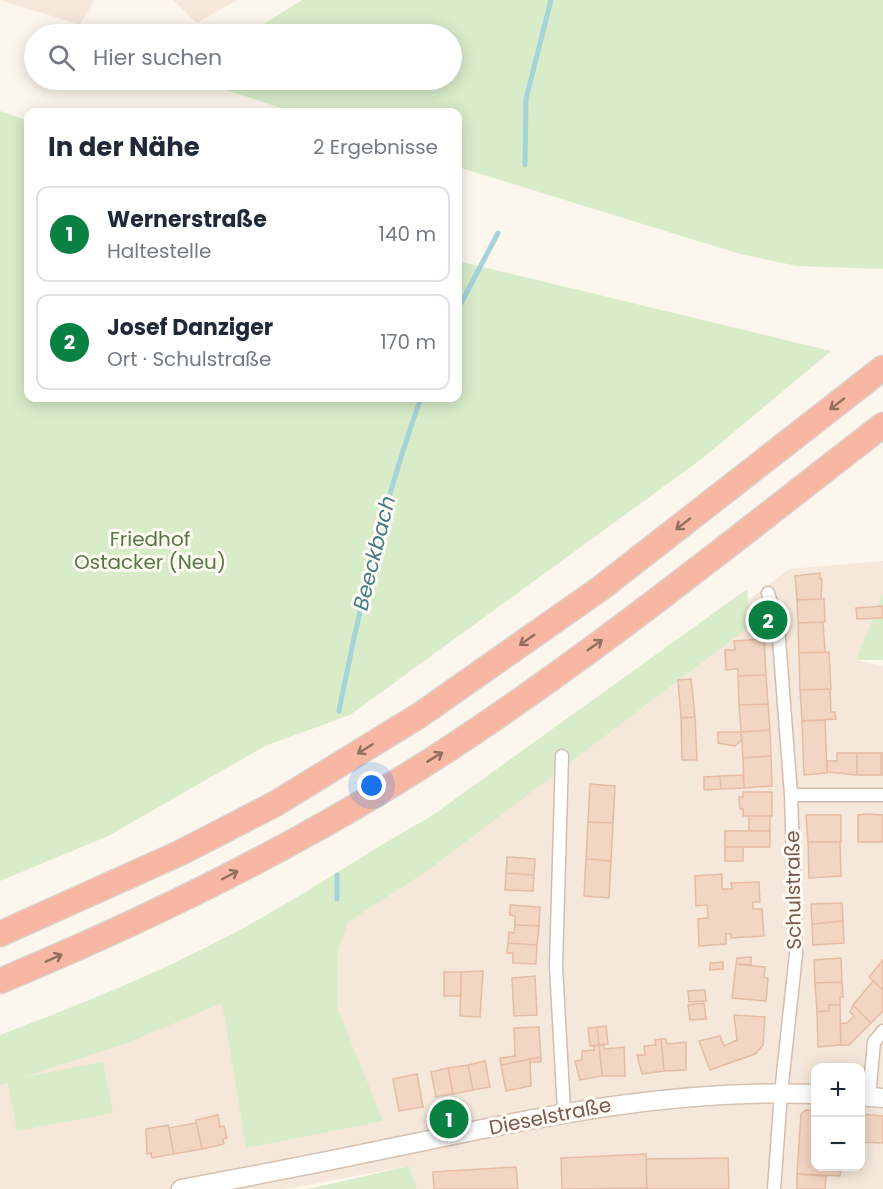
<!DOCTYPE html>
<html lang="de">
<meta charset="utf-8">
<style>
body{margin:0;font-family:Poppins,sans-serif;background:#f6f6f7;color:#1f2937}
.controls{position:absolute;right:18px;bottom:18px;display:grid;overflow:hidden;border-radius:12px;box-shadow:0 3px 15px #0003}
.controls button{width:54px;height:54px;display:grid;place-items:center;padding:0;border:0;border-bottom:2px solid #e0e1e3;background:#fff;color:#1f2937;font:30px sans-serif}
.you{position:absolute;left:372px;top:786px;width:21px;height:21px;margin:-15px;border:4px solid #fff;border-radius:50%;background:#1a73e8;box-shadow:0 0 0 9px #1a73e833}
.badge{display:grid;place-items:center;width:39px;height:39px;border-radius:50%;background:#0b8043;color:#fff;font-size:20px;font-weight:700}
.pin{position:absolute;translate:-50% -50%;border:3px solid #fff;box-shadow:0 2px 6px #0006}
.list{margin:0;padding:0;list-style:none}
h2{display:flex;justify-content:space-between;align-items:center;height:78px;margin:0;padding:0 24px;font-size:26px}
h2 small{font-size:20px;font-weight:400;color:#747a83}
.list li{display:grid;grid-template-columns:39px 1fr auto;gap:18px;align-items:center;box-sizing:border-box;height:96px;margin:0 12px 12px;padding:0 12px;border:2px solid #e0e1e3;border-radius:12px}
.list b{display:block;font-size:22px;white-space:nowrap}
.list p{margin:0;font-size:20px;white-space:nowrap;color:#747a83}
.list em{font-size:20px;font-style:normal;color:#747a83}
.icon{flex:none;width:33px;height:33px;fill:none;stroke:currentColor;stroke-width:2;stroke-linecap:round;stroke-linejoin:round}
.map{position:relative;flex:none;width:883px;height:1189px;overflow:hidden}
.search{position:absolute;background:#fff;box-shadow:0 3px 15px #0003;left:24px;top:24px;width:438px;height:66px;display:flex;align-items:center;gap:15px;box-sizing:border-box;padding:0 21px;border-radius:33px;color:#747a83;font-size:22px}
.panel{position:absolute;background:#fff;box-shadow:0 3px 15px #0003;left:24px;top:108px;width:438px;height:294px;border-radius:12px}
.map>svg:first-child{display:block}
.residential{fill:#f5e8da;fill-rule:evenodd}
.green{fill:#d8ecc9}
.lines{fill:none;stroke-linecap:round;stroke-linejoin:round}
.stream{stroke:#a5d3da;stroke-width:5}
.building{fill:#f3d5c3;stroke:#e6bba3;stroke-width:1.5}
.street-casing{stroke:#d1beb0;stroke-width:15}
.secondary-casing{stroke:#d6c0b0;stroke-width:21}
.highway-casing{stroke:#dad1cd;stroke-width:27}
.street{stroke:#fff;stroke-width:12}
.secondary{stroke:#fff;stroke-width:18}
.highway{stroke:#f7b7a3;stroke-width:24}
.oneway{stroke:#936e5e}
.labels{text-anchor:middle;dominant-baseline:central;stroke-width:6;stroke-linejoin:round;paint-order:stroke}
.park-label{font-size:20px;fill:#537a41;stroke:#fffaf3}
.street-label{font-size:20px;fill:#7a5c4d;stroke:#fffaf3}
.water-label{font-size:21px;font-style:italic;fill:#437c86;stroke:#fffaf3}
</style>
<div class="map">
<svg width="883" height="1189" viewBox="0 0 883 1189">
<rect width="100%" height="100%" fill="#fdf6ec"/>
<path class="residential" d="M0 0H94L80 25Z
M173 0H237L197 23Z
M883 561V602L856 660 883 666V1189H417L409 1166 286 1189H0V1067L383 881 789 569ZM816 1068H860V1166H816Z"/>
<path class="green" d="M302 0H883V269L797 266 740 254 458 167V112H293L197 80H452V34H248Z
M0 111 28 121V398H458V261L831 351 703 458 350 715 265 746 108 836 0 881Z
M747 589 750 626 430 869 348 922 338 950 337 1007 383 1121 246 1148 222 1003 127 1043 24 1077 103 1062 113 1113 17 1131 8 1083 0 1085V1035C92 1000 184 963 270 913 324 882 375 847 430 817Z
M883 594V660H856Z
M409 1166 417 1189H308Z"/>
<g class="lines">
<path class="stream" d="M525 165 526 99 551 0
M458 309 498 233
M339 711C360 605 384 500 421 398
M337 899V875"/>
</g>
<path class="building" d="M820 573V579H822L821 599 797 600 795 576Z
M821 599H824L825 622 798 623 797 600Z
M883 606V618L857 619 856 608Z
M823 622 825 652 799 653 798 623Z
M764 639 766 675 738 676V669L726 670 725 650H735L734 641Z
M825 652H829L831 689 800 690 799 653Z
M766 675 768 704 739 705 738 676Z
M691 679 695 717 681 718 678 680Z
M830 689 831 712H835L836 719 802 721 800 690Z
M768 704 770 730 741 732 739 705Z
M695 717 697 760H682L681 718Z
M825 720 827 773 804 775 802 721Z
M770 730 771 756 743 758 741 732Z
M718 732H741L742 740 735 746 718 743Z
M837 753H857V775L827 772V761H837Z
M857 753H881V775H857Z
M881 753H883V775H881Z
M771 756 772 786 744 788 743 758Z
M743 775 744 788 721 789 720 776Z
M720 776 721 789 704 790V777Z
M590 784 615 786 613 823 588 822Z
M743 792H772V816H743V809H740L739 797H743Z
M867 814 883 815V842H858V815Z
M806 815H841V842H808Z
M749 816H770V831H749Z
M588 822 613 823 611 861 586 859Z
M725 831H770V847H725Z
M808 842H840L841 876 809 878Z
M725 847H743V861H725Z
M507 857 535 859 534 875 506 873Z
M586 859 611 861 609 898 584 896Z
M506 873 534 875 533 891 505 890Z
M722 874V889H732L731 883 759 882 760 902H753V909H762L764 936 731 938V934H726V944L699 946 698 919 708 918 707 905 696 906 695 876Z
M842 903 843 921 812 924 811 904Z
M510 905 540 907 539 926 515 925V916L510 915Z
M843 921 844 943 813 945 812 924Z
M515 925 539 926 537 945 508 943 509 932 514 933Z
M508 943 537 945 536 964 513 963V953H507Z
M751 957V965L736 964 737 958Z
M841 958 842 982 815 983 814 960Z
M883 960V990L869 977Z
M723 962V969L710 970V963Z
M736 964 765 967 764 977 768 978 766 1001 732 998Z
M483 971 480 1017 460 1016 461 972Z
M444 972H461V996H444Z
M535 976 537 1015 514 1016 512 978Z
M873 981 883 990V1011L871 1023 853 1005Z
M842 982 843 997H840V1005H829V1011L817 1012 815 983Z
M705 990 706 1001 689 1002 688 991Z
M704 1003 706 1019 690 1020 688 1005Z
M829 1005H840L841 1045 818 1047 817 1012 829 1011Z
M853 1005 871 1023 849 1045H841L840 1024 847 1023 854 1016 850 1012Z
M734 1015 765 1017 763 1045 755 1054 710 1070 699 1041 720 1036 724 1046 737 1040Z
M606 1026 608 1044 599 1045 597 1027Z
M539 1027 541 1057 501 1065 500 1058 515 1056 514 1028Z
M597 1027 599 1045 590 1046 588 1028Z
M661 1039H666L667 1044 686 1042V1070L664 1071Z
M661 1039 664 1071 642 1074 637 1055H645L644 1046 656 1045 655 1040Z
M599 1045H604L605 1049 624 1047 625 1076H602Z
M599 1045 602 1076 580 1080 575 1061 582 1060V1051L594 1050V1046Z
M541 1057V1062H530L531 1086 506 1091 501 1065Z
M485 1061 490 1087 473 1090 468 1065Z
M468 1065 473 1090 453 1094 448 1068Z
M448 1068 453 1094 436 1097 431 1072Z
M417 1074 423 1107 399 1111 393 1079Z
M806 1110 816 1111V1166H841L840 1176 797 1174 801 1114Z
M860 1114 883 1116V1143L860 1142Z
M218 1115 220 1127 224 1126 227 1138 223 1139 224 1144 202 1149 196 1120Z
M196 1120 202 1149 174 1154 168 1125 169 1128 196 1123Z
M168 1125 174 1154 152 1158 151 1153 147 1154 146 1129Z
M646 1154 647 1188 562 1189 561 1158Z
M728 1158 729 1189H647L646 1159Z
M516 1167 518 1189H434L433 1172Z
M797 1174 826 1176 825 1189H797Z"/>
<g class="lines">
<defs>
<path id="street" d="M768 593 778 626 791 795 796 954 781 1093 774 1189
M562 756 556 966 564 1111
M791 795H883
M869 1097 874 1042 883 1031"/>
<path id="secondary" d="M860 1096 883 1098
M181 1189C258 1175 334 1160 410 1144 548 1115 673 1089 816 1094"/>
<path id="highway" d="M0 934 180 853 275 804 420 715 601 588 883 368
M0 981C154 917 304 843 444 752 597 652 739 536 883 425"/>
</defs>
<use href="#street" class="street-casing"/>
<use href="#secondary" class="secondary-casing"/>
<use href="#highway" class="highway-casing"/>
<use href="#street" class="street"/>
<use href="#secondary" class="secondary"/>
<use href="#highway" class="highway"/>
</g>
<defs><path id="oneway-shaft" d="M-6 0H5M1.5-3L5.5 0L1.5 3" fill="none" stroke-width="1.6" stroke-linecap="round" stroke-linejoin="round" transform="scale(1.5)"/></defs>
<g class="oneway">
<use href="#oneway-shaft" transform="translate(837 404) rotate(142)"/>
<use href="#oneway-shaft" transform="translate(683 524) rotate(142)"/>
<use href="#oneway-shaft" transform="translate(527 640) rotate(145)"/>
<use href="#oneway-shaft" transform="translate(595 645) rotate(-35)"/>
<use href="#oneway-shaft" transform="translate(365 749) rotate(148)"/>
<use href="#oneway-shaft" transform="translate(435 757) rotate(-31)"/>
<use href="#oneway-shaft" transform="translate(230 875) rotate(-28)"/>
<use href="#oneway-shaft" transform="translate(54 958) rotate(-24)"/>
</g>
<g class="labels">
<g class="park-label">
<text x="150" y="539">Friedhof<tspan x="150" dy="23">Ostacker (Neu)</tspan></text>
</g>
<g class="street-label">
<text transform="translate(793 890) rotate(-91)">Schulstraße</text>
<text transform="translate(550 1116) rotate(-11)">Dieselstraße</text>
</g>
<g class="water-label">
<text transform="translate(374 553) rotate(-76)">Beeckbach</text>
</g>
</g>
</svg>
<div class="controls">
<button>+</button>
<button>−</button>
</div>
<div class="you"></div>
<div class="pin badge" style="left:449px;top:1119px">1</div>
<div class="pin badge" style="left:768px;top:620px">2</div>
<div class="search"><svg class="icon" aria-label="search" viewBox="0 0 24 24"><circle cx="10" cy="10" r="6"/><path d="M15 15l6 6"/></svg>Hier suchen</div>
<section class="panel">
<h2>In der Nähe<small>2 Ergebnisse</small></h2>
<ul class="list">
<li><span class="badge">1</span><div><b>Wernerstraße</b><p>Haltestelle</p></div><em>140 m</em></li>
<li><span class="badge">2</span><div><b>Josef Danziger</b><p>Ort · Schulstraße</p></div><em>170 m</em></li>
</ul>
</section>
</div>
